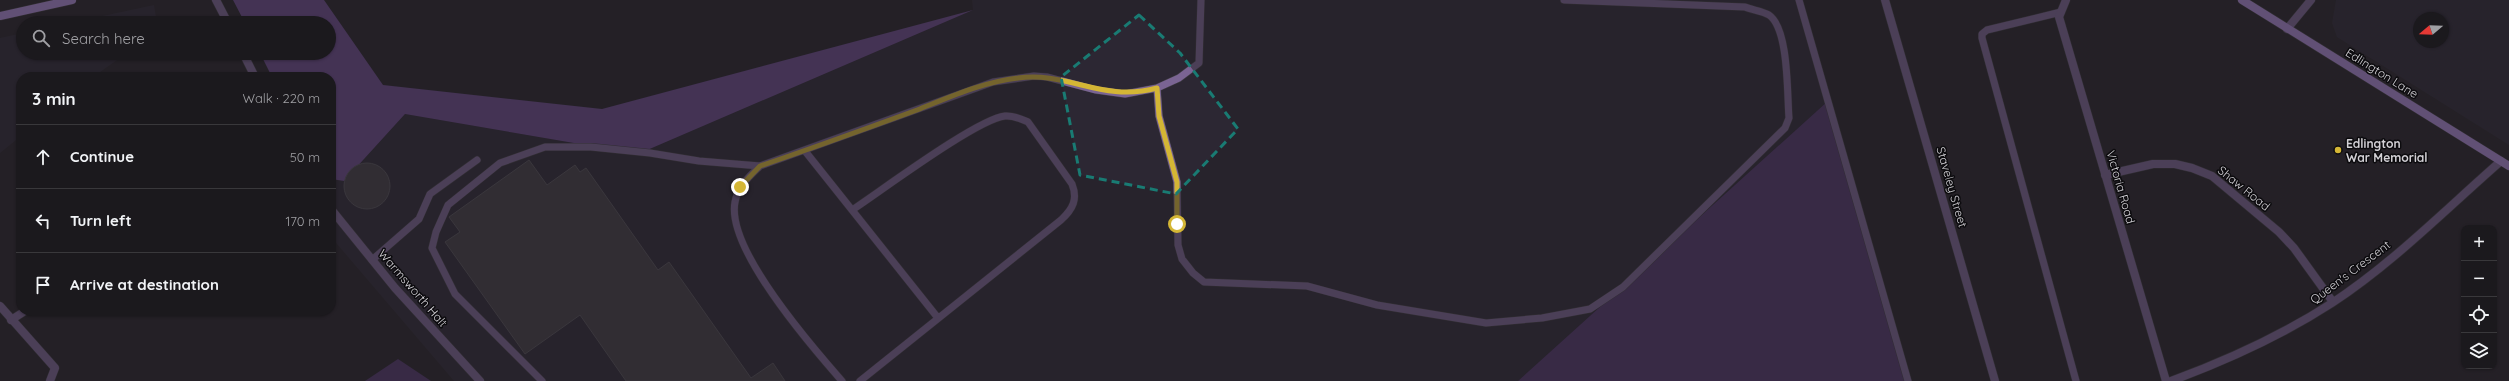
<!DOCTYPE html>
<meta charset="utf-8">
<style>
body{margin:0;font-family:Quicksand,sans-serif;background:#242226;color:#f1f3f6}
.controls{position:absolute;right:12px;bottom:12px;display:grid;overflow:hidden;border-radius:8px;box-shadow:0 1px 3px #0004}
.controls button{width:36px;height:36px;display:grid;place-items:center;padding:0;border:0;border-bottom:1px solid #39383b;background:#1b191d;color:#f1f3f6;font:20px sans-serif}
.compass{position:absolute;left:2413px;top:12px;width:36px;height:36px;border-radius:50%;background:#1b191d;box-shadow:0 1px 3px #0004;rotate:251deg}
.stop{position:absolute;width:12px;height:12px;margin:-9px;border:3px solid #d4b635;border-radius:50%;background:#fff}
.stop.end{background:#d4b635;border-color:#fff;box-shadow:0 1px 4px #0008}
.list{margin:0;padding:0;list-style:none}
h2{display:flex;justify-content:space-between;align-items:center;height:52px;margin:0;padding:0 16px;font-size:17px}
h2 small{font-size:13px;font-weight:400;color:#a0a0a4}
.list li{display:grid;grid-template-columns:26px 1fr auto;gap:12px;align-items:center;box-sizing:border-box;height:64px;padding:0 16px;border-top:1px solid #39383b}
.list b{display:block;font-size:15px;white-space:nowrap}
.list em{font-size:13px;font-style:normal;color:#a0a0a4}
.icon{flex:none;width:22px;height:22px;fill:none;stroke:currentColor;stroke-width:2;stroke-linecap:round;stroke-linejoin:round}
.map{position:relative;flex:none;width:2509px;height:381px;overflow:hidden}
.search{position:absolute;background:#1b191d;box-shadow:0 1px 3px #0004;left:16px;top:16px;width:320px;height:44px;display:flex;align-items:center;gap:10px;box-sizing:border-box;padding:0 14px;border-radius:22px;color:#a0a0a4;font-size:15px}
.panel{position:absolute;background:#1b191d;box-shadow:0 1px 3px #0004;left:16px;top:72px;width:320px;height:244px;border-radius:16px}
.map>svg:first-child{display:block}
.built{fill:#2c2733;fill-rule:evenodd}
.green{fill:#50356c}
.forest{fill:#6a498c}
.building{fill:#403d44;stroke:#545158}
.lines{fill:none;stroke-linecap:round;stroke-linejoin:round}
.service-casing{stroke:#403d43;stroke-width:8}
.minor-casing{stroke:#403d43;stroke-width:9}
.secondary-casing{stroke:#403d43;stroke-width:9}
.service{stroke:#7a6493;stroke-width:7}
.minor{stroke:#7a6493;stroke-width:8}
.secondary{stroke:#ac89d5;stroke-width:8}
.route{stroke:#d4b635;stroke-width:5}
.marked{fill:none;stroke:#197b73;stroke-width:3;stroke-dasharray:8 5;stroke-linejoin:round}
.poi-dot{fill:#d4b635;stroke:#0c0b0e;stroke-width:1.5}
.labels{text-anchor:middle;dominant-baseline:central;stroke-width:3;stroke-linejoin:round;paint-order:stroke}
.street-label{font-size:12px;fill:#d3d1d6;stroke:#0c0b0e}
.poi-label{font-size:12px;font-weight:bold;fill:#d3d1d6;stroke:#0c0b0e;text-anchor:start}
</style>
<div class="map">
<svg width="2509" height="381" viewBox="0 0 2509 381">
<rect width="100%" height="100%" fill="#242127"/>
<path class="built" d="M972 0H1800L1828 101 1518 381H454L331 237V179L344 181 405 114 638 154 973 10Z
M2336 0H2509V145L2337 37 2332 23ZM2419 18H2443V42H2419Z
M154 5 157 23H70Z
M23 33V53H127L93 77H21V136L0 153V38Z"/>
<path class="green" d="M1828 101 1906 381H1518Z
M398 359 431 381H365Z"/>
<path class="forest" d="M233 0H324L383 85 602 109 973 10 638 154 405 114 344 181 331 179V77H272L260 53H329V23H245Z"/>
<path class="building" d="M529 160 547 185 575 165 580 172 586 168 658 270 669 262 751 378 773 363 785 381H626L580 315 525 354 445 242 460 232 449 217Z
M344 186a23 23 0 1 1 46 0a23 23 0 1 1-46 0Z"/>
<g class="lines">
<defs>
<path id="service" d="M1799 0 1908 381
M2061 12 1987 30 1982 34V38L2076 381
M1157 88 1159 116 1177 182 1178 245 1182 259 1193 273 1204 282 1307 286 1377 305 1486 323 1542 318 1590 309 1623 287 1785 128 1789 118C1787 94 1789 29 1769 15 1762 11 1752 10 1745 7L1564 0
M805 151 852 210C881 191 977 119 1005 116 1013 115 1021 119 1028 122L1072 184C1078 199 1073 209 1061 220L860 381
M760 166C749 177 738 186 735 202 726 248 812 347 842 381
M852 210 938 318
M372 260 419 219 430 194 477 160
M542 381 455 294 432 248 436 232 448 205 500 163 545 147H591L650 153 699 161 760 166 993 82 1034 76 1047 77 1096 90 1125 94 1157 88 1179 78 1199 63 1201 0"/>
<path id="minor" d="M216 0 228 23
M1885 0 1995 381
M2066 0 2059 17 2166 381
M2287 29 2311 0
M243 53 255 77
M2105 175 2153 164H2175L2192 168 2212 176 2279 232 2294 248 2333 302
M331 209 395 288 480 381
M0 306 55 368 50 381
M11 320 25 311
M2171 381C2228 360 2281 336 2332 303 2393 263 2446 209 2501 161"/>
<path id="secondary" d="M2242 0 2509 166
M0 16 72 0"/>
</defs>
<use href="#service" class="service-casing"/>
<use href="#minor" class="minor-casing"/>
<use href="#secondary" class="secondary-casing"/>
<use href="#service" class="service"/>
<use href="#minor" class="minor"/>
<use href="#secondary" class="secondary"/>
</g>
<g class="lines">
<path class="route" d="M740 187 760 166C813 148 865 129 917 110 950 97 983 82 1018 78 1068 71 1102 103 1157 88L1159 116 1177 182V224"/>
</g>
<path d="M0 0H2509V381H0ZM1139 15 1180 53 1238 129 1176 194 1080 175 1061 77Z" fill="#242127" fill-opacity=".55" fill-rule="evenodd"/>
<path class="marked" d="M1139 15 1180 53 1238 129 1176 194 1080 175 1061 77Z"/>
<circle class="poi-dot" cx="2338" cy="150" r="4"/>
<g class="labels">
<g class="street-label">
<text transform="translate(2382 73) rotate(32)">Edlington Lane</text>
<text transform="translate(1952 187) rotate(74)">Staveley Street</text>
<text transform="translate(2121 187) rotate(74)">Victoria Road</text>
<text transform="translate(2244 188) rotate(39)">Shaw Road</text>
<text transform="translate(2350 272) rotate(-37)">Queen's Crescent</text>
<text transform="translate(413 288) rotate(49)">Warmsworth Halt</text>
</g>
<g class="poi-label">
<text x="2346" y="143">Edlington<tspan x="2346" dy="14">War Memorial</tspan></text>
</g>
</g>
</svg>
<div class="controls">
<button>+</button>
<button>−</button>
<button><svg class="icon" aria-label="locate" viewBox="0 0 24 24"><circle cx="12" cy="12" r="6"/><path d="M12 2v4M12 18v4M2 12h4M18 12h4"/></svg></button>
<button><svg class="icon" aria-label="layers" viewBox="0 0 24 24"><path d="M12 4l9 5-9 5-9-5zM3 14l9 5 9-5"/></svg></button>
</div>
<svg class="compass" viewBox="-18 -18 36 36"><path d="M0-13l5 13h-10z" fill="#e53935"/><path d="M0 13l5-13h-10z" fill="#a0a0a4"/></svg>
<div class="stop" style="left:1177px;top:224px"></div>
<div class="stop end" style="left:740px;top:187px"></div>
<div class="search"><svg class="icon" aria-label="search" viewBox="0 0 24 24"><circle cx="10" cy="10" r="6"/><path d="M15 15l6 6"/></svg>Search here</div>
<section class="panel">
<h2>3 min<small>Walk · 220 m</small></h2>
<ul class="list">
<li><svg class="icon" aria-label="ahead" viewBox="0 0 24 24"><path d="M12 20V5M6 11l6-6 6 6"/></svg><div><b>Continue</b></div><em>50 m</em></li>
<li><svg class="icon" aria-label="left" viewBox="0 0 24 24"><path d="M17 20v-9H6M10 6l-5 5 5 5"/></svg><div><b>Turn left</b></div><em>170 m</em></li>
<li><svg class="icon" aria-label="arrive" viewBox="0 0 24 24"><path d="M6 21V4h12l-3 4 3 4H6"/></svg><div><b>Arrive at destination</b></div></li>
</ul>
</section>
</div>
